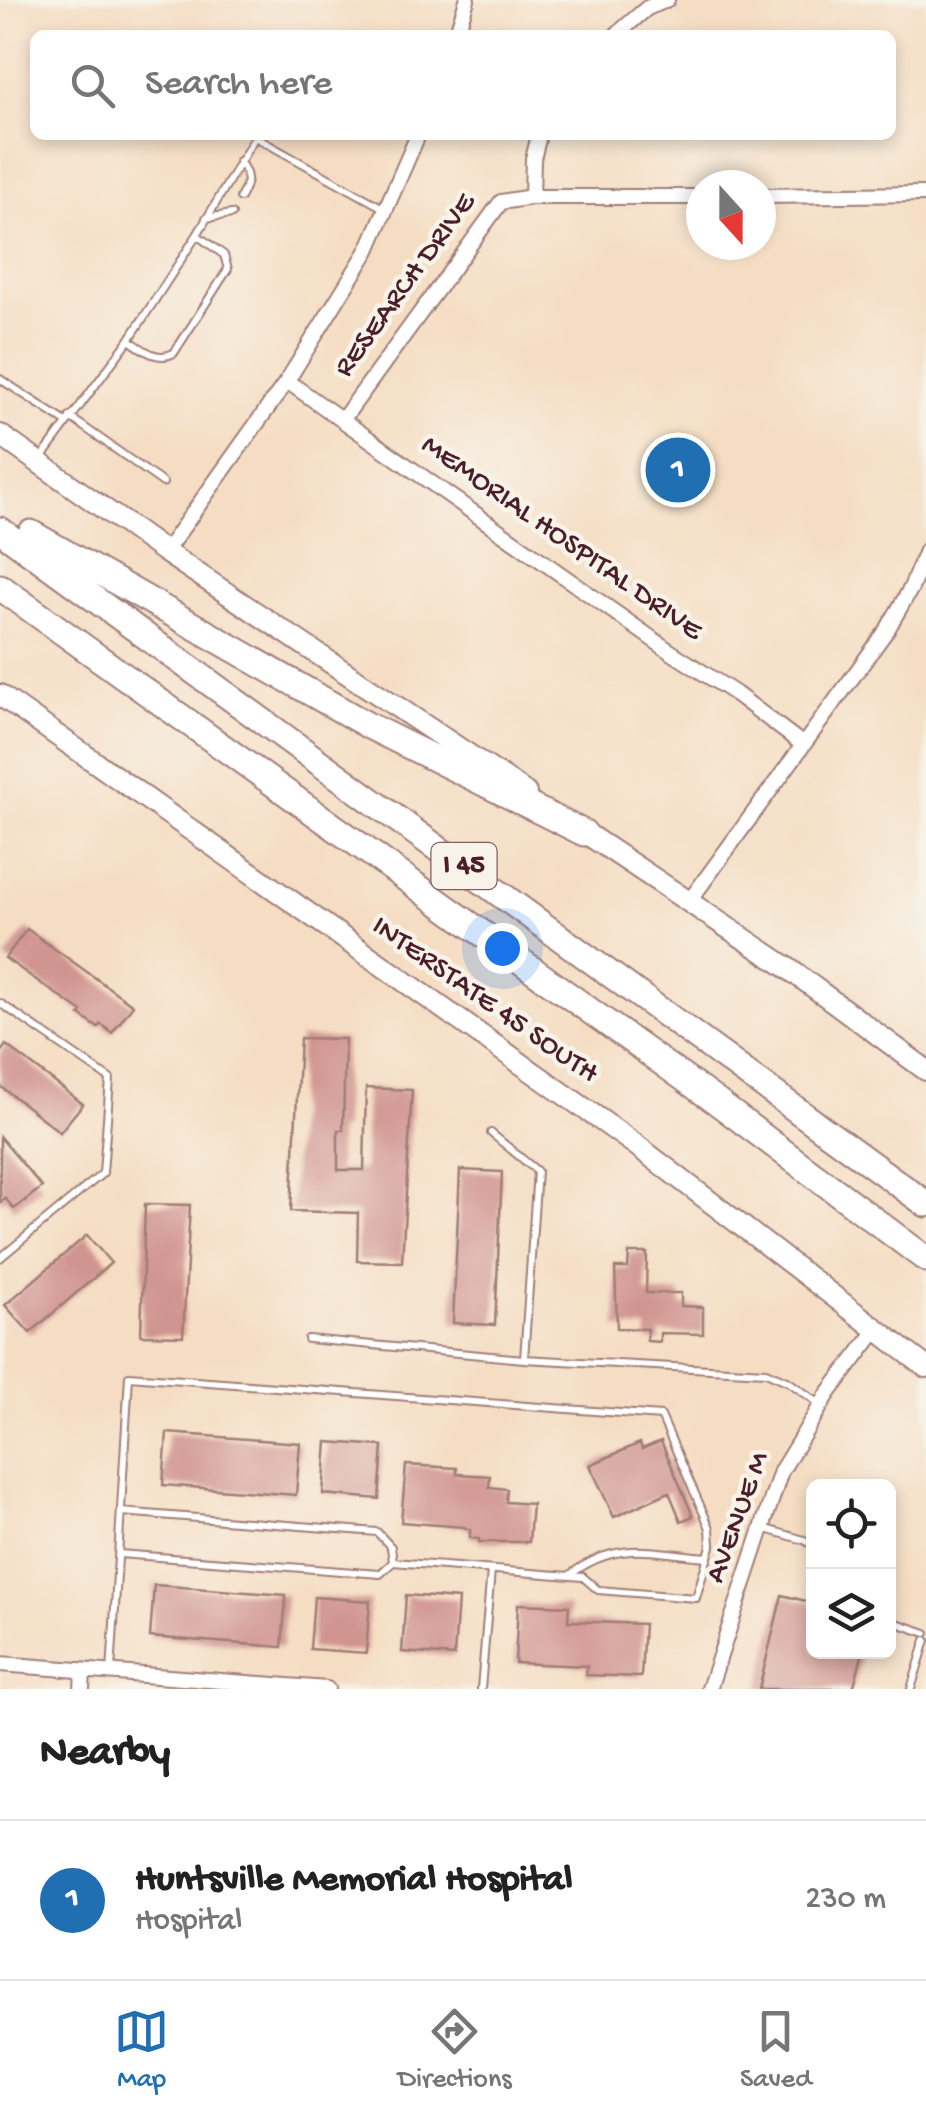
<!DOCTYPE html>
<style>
body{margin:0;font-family:"Gochi Hand",sans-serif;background:#f6f6f6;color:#222}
.controls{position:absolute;right:30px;bottom:30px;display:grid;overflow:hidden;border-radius:15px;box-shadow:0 5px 15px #0003}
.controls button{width:90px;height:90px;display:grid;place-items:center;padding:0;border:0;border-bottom:2px solid #e0e0e0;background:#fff;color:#222;font:50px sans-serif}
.compass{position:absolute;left:686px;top:170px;width:90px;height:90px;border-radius:50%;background:#fff;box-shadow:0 5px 15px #0003;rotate:159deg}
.you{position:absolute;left:502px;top:948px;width:35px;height:35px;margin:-25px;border:8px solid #fff;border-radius:50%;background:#1a73e8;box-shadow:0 0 0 15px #1a73e833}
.badge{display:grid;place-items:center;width:65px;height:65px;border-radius:50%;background:#1f6fb2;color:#fff;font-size:32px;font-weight:700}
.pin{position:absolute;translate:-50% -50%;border:5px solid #fff;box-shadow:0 2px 10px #0006}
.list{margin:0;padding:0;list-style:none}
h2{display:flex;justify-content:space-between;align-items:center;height:130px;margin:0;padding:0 40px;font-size:42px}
h2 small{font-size:32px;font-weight:400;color:#767676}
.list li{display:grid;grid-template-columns:65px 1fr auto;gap:30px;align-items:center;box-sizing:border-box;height:160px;padding:0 40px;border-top:2px solid #e0e0e0}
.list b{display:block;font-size:38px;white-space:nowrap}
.list p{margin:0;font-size:32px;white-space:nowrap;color:#767676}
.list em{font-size:32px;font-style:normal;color:#767676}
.icon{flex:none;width:55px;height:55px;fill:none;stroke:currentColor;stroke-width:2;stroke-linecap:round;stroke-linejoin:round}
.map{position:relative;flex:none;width:926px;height:1689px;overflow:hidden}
.search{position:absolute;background:#fff;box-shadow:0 5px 15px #0003;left:30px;right:30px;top:30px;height:110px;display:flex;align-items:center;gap:25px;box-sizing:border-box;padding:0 35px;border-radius:15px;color:#767676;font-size:38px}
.sheet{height:290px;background:#fff}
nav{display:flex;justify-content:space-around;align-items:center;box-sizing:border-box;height:140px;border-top:2px solid #e0e0e0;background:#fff;font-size:28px;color:#767676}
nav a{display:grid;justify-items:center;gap:5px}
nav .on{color:#1f6fb2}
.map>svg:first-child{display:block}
.building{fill:#d19591}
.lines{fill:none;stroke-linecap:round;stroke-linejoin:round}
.service-casing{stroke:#a07e77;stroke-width:10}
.minor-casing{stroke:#a07e77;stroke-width:18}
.secondary-casing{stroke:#a07e77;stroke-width:24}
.motorway-casing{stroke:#a07e77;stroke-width:29}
.service{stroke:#fff;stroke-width:6}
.minor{stroke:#fff;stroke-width:14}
.secondary{stroke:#fff;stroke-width:20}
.motorway{stroke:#fff;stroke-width:25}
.labels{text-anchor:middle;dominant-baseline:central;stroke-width:9;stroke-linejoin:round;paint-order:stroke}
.shield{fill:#f7f3e8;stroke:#7e5f64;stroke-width:2.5}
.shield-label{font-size:28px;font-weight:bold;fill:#4a1f2b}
.street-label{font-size:30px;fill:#4a1f2b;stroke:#f7f3e8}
</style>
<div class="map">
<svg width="926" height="1689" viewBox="0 0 926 1689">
<rect width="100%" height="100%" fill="#f7f3e8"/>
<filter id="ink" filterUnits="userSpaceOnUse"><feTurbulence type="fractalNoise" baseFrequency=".01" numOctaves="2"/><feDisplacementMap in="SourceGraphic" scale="20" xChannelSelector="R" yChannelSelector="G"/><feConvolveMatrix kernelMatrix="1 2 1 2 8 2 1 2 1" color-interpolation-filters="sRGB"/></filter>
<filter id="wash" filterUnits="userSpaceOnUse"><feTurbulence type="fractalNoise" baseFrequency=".0048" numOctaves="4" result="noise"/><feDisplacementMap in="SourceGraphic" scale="40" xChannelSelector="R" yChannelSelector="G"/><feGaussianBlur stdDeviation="2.25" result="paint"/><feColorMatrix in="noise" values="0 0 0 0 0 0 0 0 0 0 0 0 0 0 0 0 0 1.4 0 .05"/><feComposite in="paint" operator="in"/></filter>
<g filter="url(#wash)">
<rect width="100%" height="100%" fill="#f5ddc3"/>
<g id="blocks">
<path class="building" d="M27 929 133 1005 112 1033 101 1024 98 1028 80 1015 82 1012 5 958Z
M300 1038 345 1039 343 1130H338V1170H364L366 1088 412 1090 402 1262 357 1261 358 1213 291 1211Z
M6 1045 83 1104 60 1132 0 1086V1053Z
M0 1137 42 1187 14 1209 5 1198 0 1203Z
M460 1170 502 1172 495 1325 453 1323Z
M145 1204 190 1205 183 1336 141 1335Z
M87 1235 111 1263 30 1333 5 1305Z
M629 1253H647L646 1293H681V1306L703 1307V1334L660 1333V1342L647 1341V1329L617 1328 615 1268H628Z
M167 1433 300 1443 296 1495 163 1485Z
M661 1441 693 1516 681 1521 669 1492 614 1517 590 1465 640 1443 642 1449Z
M327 1442 383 1446 379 1499 323 1494Z
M406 1465 457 1468V1474L490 1476 489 1487 507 1489 506 1502 532 1504 529 1542H479V1539L470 1538V1530L464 1527 401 1522Z
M154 1585 286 1595 282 1647 150 1637Z
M406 1595 458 1599 454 1656 402 1652Z
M782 1595 814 1603V1652H863L853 1689H759Z
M314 1597 370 1601 366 1653 310 1649Z
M518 1604 569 1606 568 1621 644 1624 641 1677 586 1675 587 1666 515 1663Z"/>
</g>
</g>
<g filter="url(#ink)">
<use href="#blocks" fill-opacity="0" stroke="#a07e77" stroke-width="2.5"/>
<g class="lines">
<defs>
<path id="service" d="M239 161C250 175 249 182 240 198
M206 218 232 214
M197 235 255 137 385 209
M0 379 66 422
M70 417 163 483
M39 461 129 340 197 235 224 255 228 269 174 353C157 362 143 349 129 340
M0 1003 110 1079 103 1173 0 1258
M491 1133 537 1171 524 1359
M308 1339 524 1359 766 1372 789 1382 820 1404
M763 1528 804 1540 814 1546
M119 1554 380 1574 393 1562 391 1547 377 1532 121 1512
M571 1574C618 1539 653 1553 708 1557
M888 1620 926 1633
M111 1673 129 1376 661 1416 710 1528 711 1546 696 1598 598 1590 583 1577 393 1562
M481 1689 491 1570
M911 1689 926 1640"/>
<path id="minor" d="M456 35 467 0
M616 35 647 8 667 0
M761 196 926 194
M532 197 533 159 539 135
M287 381 668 650 736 694 802 744
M343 419 501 202 532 197H701
M165 552 287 381 368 250 418 135
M688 903 887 630 911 588 926 551
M0 1664 327 1689
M82 1689 83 1670
M709 1689 781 1471 828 1394 878 1328"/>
<path id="secondary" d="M0 435 165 552 526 793
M0 695 636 1145 926 1367
M575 826 785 966 926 1070"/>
<path id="motorway" d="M0 530 926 1204
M31 533 369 726 584 833
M0 587 717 1102 926 1259"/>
</defs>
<use href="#service" class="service-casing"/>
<use href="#minor" class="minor-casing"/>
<use href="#secondary" class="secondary-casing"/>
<use href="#motorway" class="motorway-casing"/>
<use href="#service" class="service"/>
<use href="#minor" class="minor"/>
<use href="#secondary" class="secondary"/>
<use href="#motorway" class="motorway"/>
</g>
</g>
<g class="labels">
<rect class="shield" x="431.5" y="843" width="65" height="46" rx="8"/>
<g class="shield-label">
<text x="464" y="866">I 45</text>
</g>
<g class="street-label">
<text transform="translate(406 286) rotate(-54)">RESEARCH DRIVE</text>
<text transform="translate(561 539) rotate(35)">MEMORIAL HOSPITAL DRIVE</text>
<text transform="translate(484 1001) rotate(35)">INTERSTATE 45 SOUTH</text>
<text transform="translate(739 1518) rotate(-70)">AVENUE M</text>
</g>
</g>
</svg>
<div class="controls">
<button><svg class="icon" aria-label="locate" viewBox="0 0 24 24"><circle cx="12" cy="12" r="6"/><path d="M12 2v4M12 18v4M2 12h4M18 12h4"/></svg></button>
<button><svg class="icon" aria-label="layers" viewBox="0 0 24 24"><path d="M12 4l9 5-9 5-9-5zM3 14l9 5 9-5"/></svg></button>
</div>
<svg class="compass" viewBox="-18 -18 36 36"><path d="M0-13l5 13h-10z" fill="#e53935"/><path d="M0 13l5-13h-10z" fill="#767676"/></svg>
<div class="you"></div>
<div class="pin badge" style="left:678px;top:470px">1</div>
<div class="search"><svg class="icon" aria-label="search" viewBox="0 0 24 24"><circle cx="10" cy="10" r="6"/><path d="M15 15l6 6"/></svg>Search here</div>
</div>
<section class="sheet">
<h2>Nearby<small></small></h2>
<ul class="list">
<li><span class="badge">1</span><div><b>Huntsville Memorial Hospital</b><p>Hospital</p></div><em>230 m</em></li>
</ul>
</section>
<nav>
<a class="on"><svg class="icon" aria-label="map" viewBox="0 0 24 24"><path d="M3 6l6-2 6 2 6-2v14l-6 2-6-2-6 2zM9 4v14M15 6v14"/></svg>Map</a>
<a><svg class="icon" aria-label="directions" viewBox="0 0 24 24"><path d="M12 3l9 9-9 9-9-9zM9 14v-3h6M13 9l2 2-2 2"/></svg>Directions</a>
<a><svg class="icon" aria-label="saved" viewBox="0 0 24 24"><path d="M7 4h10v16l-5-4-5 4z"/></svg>Saved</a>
</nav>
